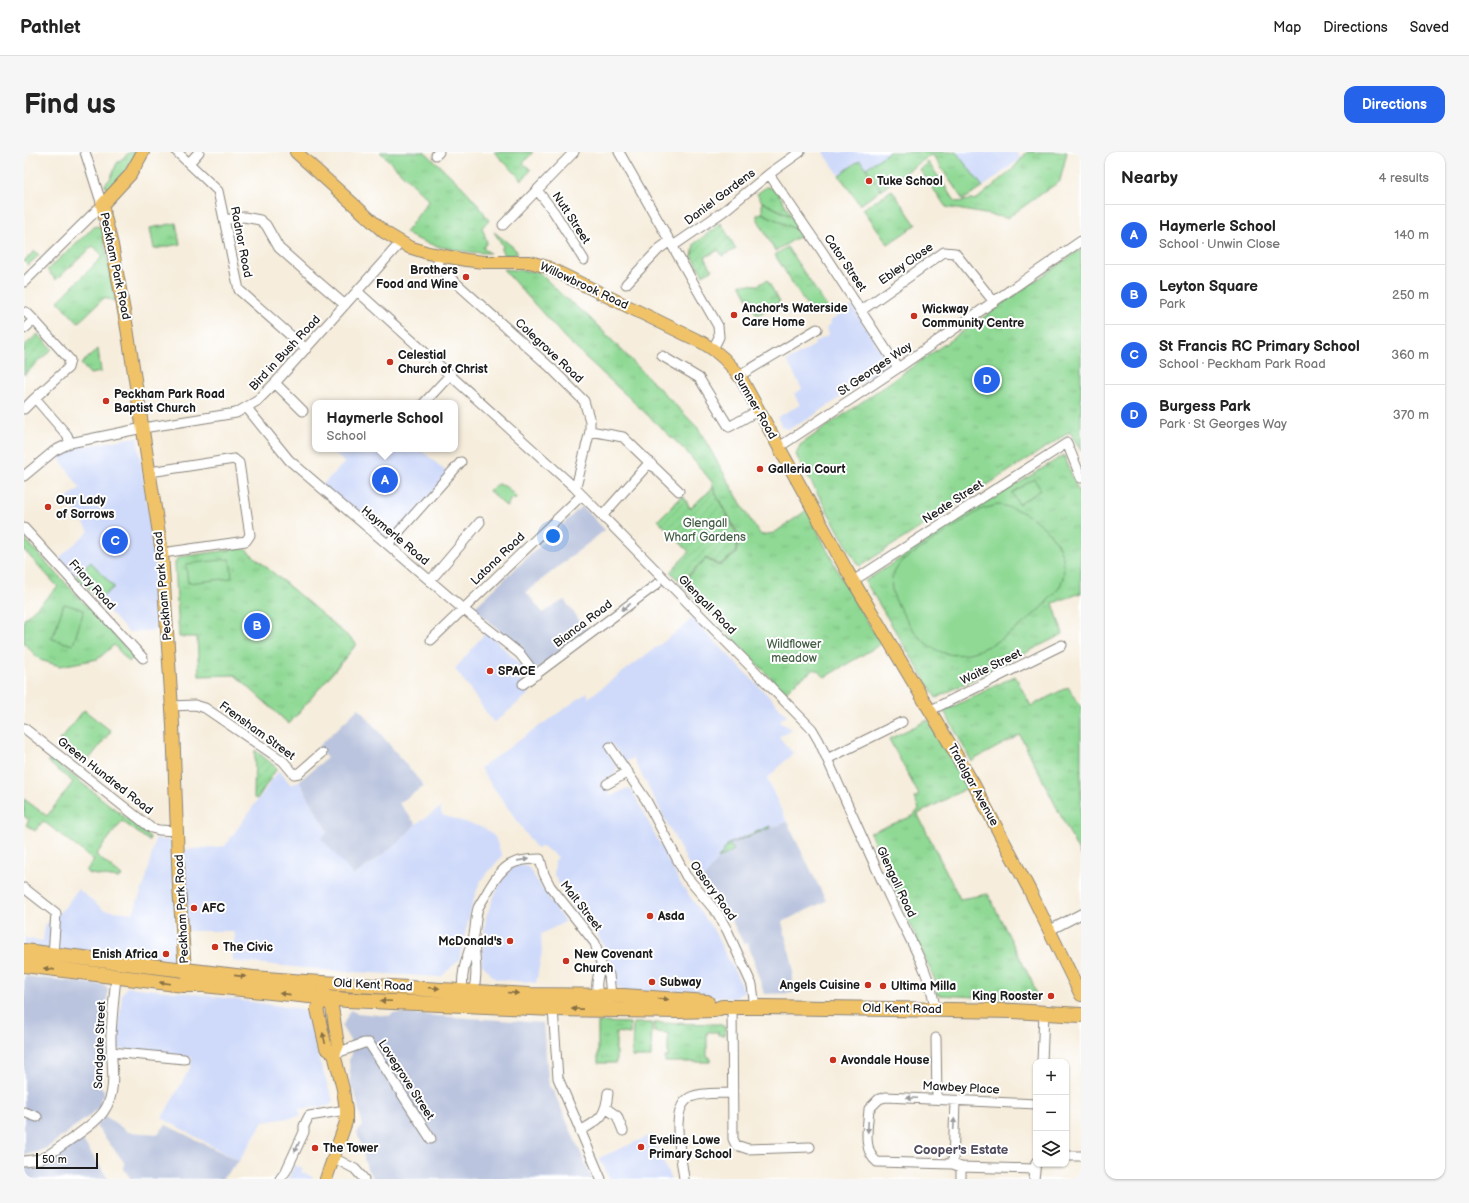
<!DOCTYPE html>
<meta charset="utf-8">
<style>
body{margin:0;font-family:"Balsamiq Sans",sans-serif;background:#f6f6f6;color:#222}
.controls{position:absolute;right:12px;bottom:12px;display:grid;overflow:hidden;border-radius:8px;box-shadow:0 1px 3px #0004}
.controls button{width:36px;height:36px;display:grid;place-items:center;padding:0;border:0;border-bottom:1px solid #e0e0e0;background:#fff;color:#222;font:20px sans-serif}
.scale{position:absolute;left:12px;bottom:10px;width:62px;box-sizing:border-box;padding-left:4px;border:2px solid #1c1c1c;border-top:0;font-size:11px;line-height:14px;white-space:nowrap;color:#1c1c1c;-webkit-text-stroke:3px #fff;paint-order:stroke}
.you{position:absolute;left:529px;top:384px;width:14px;height:14px;margin:-10px;border:3px solid #fff;border-radius:50%;background:#1a73e8;box-shadow:0 0 0 6px #1a73e833}
.badge{display:grid;place-items:center;width:26px;height:26px;border-radius:50%;background:#2563eb;color:#fff;font-size:13px;font-weight:700}
.pin{position:absolute;translate:-50% -50%;border:2px solid #fff;box-shadow:0 1px 4px #0006}
.popup{position:absolute;left:288px;top:248px;width:146px;height:52px;box-sizing:border-box;display:grid;place-content:center;border-radius:8px;background:#fff;filter:drop-shadow(0 1px 3px #0005);font-size:13px;white-space:nowrap;color:#767676}
.popup b{font-size:15px;color:#222}
.popup::after{content:'';position:absolute;left:50%;top:100%;margin-left:-8px;border:8px solid transparent;border-top-color:#fff}
.list{margin:0;padding:0;list-style:none}
h2{display:flex;justify-content:space-between;align-items:center;height:52px;margin:0;padding:0 16px;font-size:17px}
h2 small{font-size:13px;font-weight:400;color:#767676}
.list li{display:grid;grid-template-columns:26px 1fr auto;gap:12px;align-items:center;box-sizing:border-box;height:60px;padding:0 16px;border-top:1px solid #e0e0e0}
.list b{display:block;font-size:15px;white-space:nowrap}
.list p{margin:0;font-size:13px;white-space:nowrap;color:#767676}
.list em{font-size:13px;font-style:normal;color:#767676}
.icon{flex:none;width:22px;height:22px;fill:none;stroke:currentColor;stroke-width:2;stroke-linecap:round;stroke-linejoin:round}
.map{position:relative;flex:none;width:1057px;height:1027px;overflow:hidden;border-radius:12px}
header{display:flex;align-items:center;gap:24px;box-sizing:border-box;height:56px;padding:0 20px;background:#fff;border-bottom:1px solid #e0e0e0}
header strong{font-size:19px}
nav{display:flex;gap:22px;margin-inline-start:auto;font-size:14px}
.intro{display:flex;align-items:center;justify-content:space-between;box-sizing:border-box;height:96px;padding:0 24px}
h1{margin:0;font-size:28px}
.button{padding:10px 18px;border-radius:12px;background:#2563eb;color:#fff;font-size:14px;font-weight:700}
main{display:flex;gap:24px;padding:0 24px}
aside{flex:1;background:#fff;border-radius:12px;box-shadow:0 1px 3px #0004}
.map>svg:first-child{display:block}
.built{fill:#cfdafa}
.industrial{fill:#bac4de}
.grass{fill:url(#grass-tufts);stroke:#567a58}
.garden{fill:url(#garden-furrows);stroke:#567a58}
.pitch{fill:#8fd994;stroke:#567a58}
.lines{fill:none;stroke-linecap:round;stroke-linejoin:round}
.minor-casing{stroke:#89847c;stroke-width:11}
.major-casing{stroke:#89847c;stroke-width:14}
.highway-casing{stroke:#89847c;stroke-width:16}
.minor{stroke:#fff;stroke-width:9}
.major{stroke:#f1c369;stroke-width:12}
.highway{stroke:#f1c369;stroke-width:14}
.oneway{fill:#999}
.oneway2{fill:#867042}
.poi-dot{fill:#c8321e;stroke:#fff;stroke-width:1.5}
.labels{text-anchor:middle;dominant-baseline:central;stroke-width:4;stroke-linejoin:round;paint-order:stroke}
.poi-label{font-size:12px;font-weight:bold;fill:#1c1c1c;stroke:#fff;text-anchor:start}
.street-label{font-size:12px;fill:#1c1c1c;stroke:#fff}
.park-label{font-size:12px;fill:#445e46;stroke:#fff}
.neighbourhood-label{font-size:13px;font-weight:bold;fill:#524e5f;stroke:#fff}
</style>
<header>
<strong>Pathlet</strong>
<nav><a>Map</a><a>Directions</a><a>Saved</a></nav>
</header>
<div class="intro"><h1>Find us</h1><a class="button">Directions</a></div>
<main>
<div class="map">
<svg width="1057" height="1027" viewBox="0 0 1057 1027">
<defs>
<pattern id="grass-tufts" width="24" height="20" patternUnits="userSpaceOnUse"><rect width="24" height="20" fill="#8fd994"/><path d="M3 7l-1-3M5 7V3M7 7l1-3M15 17l-1-3M17 17v-4M19 17l1-3" fill="none" stroke="#7bba7f"/></pattern>
<pattern id="garden-furrows" width="10" height="10" patternUnits="userSpaceOnUse"><rect width="10" height="10" fill="#8fd994"/><path d="M-1 1l2-2M0 10L10 0M9 11l2-2" fill="none" stroke="#7bba7f"/></pattern>
</defs>
<rect width="100%" height="100%" fill="#fff"/>
<filter id="ink" filterUnits="userSpaceOnUse"><feTurbulence type="fractalNoise" baseFrequency=".025" numOctaves="2"/><feDisplacementMap in="SourceGraphic" scale="8" xChannelSelector="R" yChannelSelector="G"/><feConvolveMatrix kernelMatrix="1 2 1 2 8 2 1 2 1" color-interpolation-filters="sRGB"/></filter>
<filter id="wash" filterUnits="userSpaceOnUse"><feTurbulence type="fractalNoise" baseFrequency=".012" numOctaves="4" result="noise"/><feDisplacementMap in="SourceGraphic" scale="16" xChannelSelector="R" yChannelSelector="G"/><feGaussianBlur stdDeviation="0.9" result="paint"/><feColorMatrix in="noise" values="0 0 0 0 0 0 0 0 0 0 0 0 0 0 0 0 0 1.4 0 .05"/><feComposite in="paint" operator="in"/></filter>
<g filter="url(#wash)">
<rect width="100%" height="100%" fill="#f6eddc"/>
<path class="built" d="M799 0H992L997 6 959 35 939 48 908 2 836 53Z
M828 154 862 208 863 213 786 266 765 277 758 275 753 265 776 253 770 242 778 237 763 209 791 193 790 191 805 182 802 175 807 172 806 169Z
M113 285 130 398 134 478 104 480 35 406 65 379 42 346 56 336 35 306 49 296Z
M308 297H396L425 322 365 391 297 334 320 311Z
M668 466 763 563 755 569 767 577 755 585 769 601 743 627 763 670 705 692 710 698 694 707 677 730 669 721 609 606 601 610 587 591 581 595 593 615 590 624 579 629 587 644 604 636 609 640 655 729 689 777 714 826 720 839 713 845 708 846 604 840 595 836 589 830 584 803 573 782 553 762 530 723 531 709 534 705 519 695 512 696 456 616 564 540V546L658 476Z
M461 481 466 482 503 520 502 525 497 528 506 541 470 571 431 517Z
M255 618 267 633 275 629 304 681 298 686 331 724 376 689 392 672 416 656 418 663 460 676 471 685 478 704 456 730 449 749 435 808 417 825 310 819 208 809 211 782 207 779H165L161 775 160 698 201 694Z
M131 687 146 688 149 706 151 807 0 796V786L19 789 21 773 40 756 54 737 80 758 109 761 122 727Z
M495 712 504 715 541 770 517 782 518 800 512 831 471 827 457 811 462 765 468 749 476 732 487 717Z
M103 835 172 842 278 857 283 862 296 911 309 949 305 954 275 957 277 964 239 970 215 1009 138 966 166 916 168 905 93 897 98 842Z
M627 983 647 1027H586L575 1006Z
M270 1013 279 1016 277 1020 289 1025 288 1027H264Z"/>
<path class="industrial" d="M558 354 581 378 502 440 519 461 540 448 563 478 513 517 509 516 493 494 450 456Z
M335 556 400 634 375 651 392 672 376 689 330 724 297 686 304 680 275 629 303 606 293 596Z
M763 670 802 749 758 770 769 814V841L740 842 724 791 720 792 703 760 677 730 694 707 710 698 705 692Z
M0 824 79 833 84 837 80 873 77 937 80 938V945H77L76 954 65 964 24 995 14 1000 3 1002H0Z
M326 858 333 861 365 864 369 861 519 871 525 934 530 940 568 1027H350L343 1017 333 980 339 974 331 942 327 936 325 908 328 902 327 890 318 875Z
M81 964 104 980 134 982 142 973 215 1009 198 1027H107L100 1017V1010L72 974Z
M56 984 84 1027H0V1013L9 1014Z"/>
<path class="grass" d="M106 0H112L103 17 85 36H82L81 32 86 27 93 11Z
M356 0H401C423 21 450 42 465 69L458 75 463 90 459 96 466 101C438 101 405 95 381 81L405 48Z
M470 0H509L499 11 507 18 498 28Z
M865 0H932L959 35 939 48 908 2 857 38 842 16Z
M1003 0H1043L1036 29 983 66 922 55 896 18 904 10 932 50 953 47 987 19Z
M742 35C754 35 760 52 766 61L765 63 738 50 733 42Z
M868 38 892 73 864 92 839 57Z
M738 61 771 77 776 84 751 99 733 66V63Z
M152 71 156 92 130 97 126 76Z
M74 74 78 77 91 149 80 146 54 171 34 149 79 104 69 94 32 128 23 118 70 75Z
M470 80 489 95 494 101 490 103H480L477 98 479 94Z
M763 95 803 155 789 164 751 103Z
M1057 97V299L1046 280 836 414 833 412 772 303 776 293Z
M479 117 515 120 541 146 565 165 674 276 727 369 737 383 750 381 783 358 821 433 857 492 801 525 791 517 772 530 761 541 657 432 682 407 695 414 712 402 715 384 696 348 634 368 659 344 666 356 689 336 688 330 662 299 542 187Z
M743 128 756 150 733 163 716 132 734 133Z
M74 197 77 220 66 222 57 212Z
M1040 303 1057 346V441L1029 451 1039 482 912 546 841 429 896 394 905 385 976 340H980Z
M0 386 110 505 105 510 90 493 74 507 36 514 16 508 0 491V467L34 435 0 398Z
M220 396 333 492 265 572 211 523 175 524 173 485H155L151 411 154 405Z
M991 524 1007 554 1044 535 1057 555V704L996 583 951 607 948 610 920 559Z
M60 558 87 579 63 610 36 588Z
M904 568 943 636 894 662 895 665 936 747 964 742 1008 830 1014 848 913 843V833L846 681 889 664 895 657 890 646 895 643 865 587Z
M29 608 126 685 125 689 98 669 72 703 98 724 94 726 66 722 62 719 70 708 19 669 11 679 2 673 5 668 0 664V647L23 664 49 630 23 609Z
M746 674V676L705 692 710 698 694 707 704 692Z
M574 870 606 871V882L592 880V911H574Z
M609 871H628L627 905H608Z
M630 871 695 872 701 875V883H694V880H683V905H686V910H641V905H644V881L630 880Z"/>
<path class="garden" d="M697 71 712 97 698 104 695 98 681 105 688 118 679 123 668 104 670 92Z
M11 99 15 103 4 113 0 109Z
M14 182 28 197 0 223V194Z
M689 336 714 385 711 402 695 413 682 406 657 430 646 420 665 400 634 368 659 344 666 356Z
M231 598 253 616 233 647 230 646Z"/>
<path class="pitch" d="M836 8 857 38 836 53 815 23Z
M738 50 770 66 774 72 771 77 738 61Z
M1010 327 1017 338 995 352 988 341Z
M474 332 483 335 492 345 491 347 487 346 483 355 465 339Z
M974 353C1009 357 1051 393 1037 432 1035 437 1030 442 1026 446 1007 469 953 512 920 501 900 495 888 478 878 460 865 438 862 425 881 407L958 357Z
M206 407 208 426 164 431 162 412Z
M67 410 90 435 75 448 52 424Z
M40 452 60 458 49 493 28 487Z"/>
</g>
<g filter="url(#ink)">
<g class="lines">
<defs>
<path id="minor" d="M153 0 194 39 215 138 282 197
M595 0 694 174 695 185 689 197
M412 3 415 0
M165 11 175 0
M745 22 798 99 874 216
M513 38 530 60 560 108
M200 68 220 65 236 68 242 73 255 96 282 120
M479 73 550 0
M649 94 700 59 745 22 776 0
M414 103V112L420 120 527 216 560 249 566 269V279L553 331 550 335
M285 122 321 153
M0 130 78 53 61 0
M602 132 635 97 646 89
M333 139 550 335 788 577 795 589C819 642 842 695 867 748 882 781 908 822 911 858
M838 158 920 100 931 101 970 150
M2 160 10 168
M0 177 10 168 46 208 44 216 11 246 43 283 46 291
M638 204 675 226 705 275 735 258
M715 224 793 177
M251 231 279 259
M400 251 427 222
M223 256 265 308 439 457 496 502 512 523
M0 257 11 246
M566 279 599 285 655 339
M755 295 874 216 1057 89
M126 320 210 307 215 311 226 383 222 389 138 401
M0 324 30 299 46 291 119 276 212 261 233 249 251 231 377 90
M579 363 626 310
M0 376 119 506
M364 392 437 310
M406 429 456 370
M829 429 1043 291 1057 326
M407 488 558 343
M499 532 633 432
M147 554 171 553 181 556 259 609 270 622 275 621 298 601
M907 558 1038 493
M0 576 127 676 135 678 153 679
M586 595 622 648 662 724 694 762 703 778 728 833 731 855
M803 607 878 570
M583 632 604 620
M0 736 32 761 29 803
M1026 778 1057 762
M440 844C435 825 443 805 449 787 452 777 451 766 454 756 457 750 462 743 465 737 479 713 488 707 516 707L520 722 526 734 571 791 578 815 585 823 587 844 584 848
M447 844C455 829 451 807 450 790
M576 848C571 838 572 825 578 815
M708 855 709 987 712 993 724 997 786 995
M529 857 534 926 577 1027
M912 886 913 947
M87 900 160 907
M310 902 340 891H345L407 987
M1018 910 1020 861
M583 957 593 964 599 979
M0 960 13 965
M556 979C576 968 582 964 584 941
M1042 1004H1057
M310 1006 331 1017 340 1027
M0 1009 16 1007 23 1004C38 993 71 973 80 959 95 938 86 907 87 883 88 864 90 845 92 825
M929 1012 931 949
M1010 1017 937 1015 929 1012 853 1010C838 998 844 973 845 957L855 947 862 945 1012 952
M256 1027 262 1019 280 980V974L285 964 322 958
M660 1027C658 1006 644 955 667 945 679 940 695 942 707 941
M937 1027V1015
M1010 1027 1012 1010"/>
<path id="major" d="M119 0 106 23 78 53 88 93 103 176 138 401 149 573 155 735 161 818 165 825
M272 0 360 80 385 95 404 101 442 108 460 110H506L523 115 679 191C695 200 707 212 718 228L822 417 949 631 1005 737 1057 843
M300 840V846L293 857 302 896 310 902
M300 846 308 855 314 893 310 902 319 937 322 958V970L302 1027"/>
<path id="highway" d="M0 799 229 826 281 830 505 843 600 844 683 850
M0 813 160 833H179L323 848 529 857 654 859 690 858 698 855H740L989 859 1057 863"/>
</defs>
<use href="#minor" class="minor-casing"/>
<use href="#major" class="major-casing"/>
<use href="#highway" class="highway-casing"/>
<use href="#minor" class="minor"/>
<use href="#major" class="major"/>
<use href="#highway" class="highway"/>
</g>
<defs><path id="oneway-solid" d="M-6-.8H1V-3.2L6.5 0L1 3.2V.8H-6Z"/></defs>
<g class="oneway">
<use href="#oneway-solid" transform="translate(602 455) rotate(143)"/>
<use href="#oneway-solid" transform="translate(499 708) rotate(-8)"/>
<use href="#oneway-solid" transform="translate(888 946) rotate(-178)"/>
<use href="#oneway-solid" transform="translate(930 972) rotate(-87)"/>
<use href="#oneway-solid" transform="translate(844 975) rotate(92)"/>
<use href="#oneway-solid" transform="translate(273 995) rotate(114)"/>
</g>
<g class="oneway2">
<use href="#oneway-solid" transform="translate(25 817) rotate(-172)"/>
<use href="#oneway-solid" transform="translate(216 824) rotate(6)"/>
<use href="#oneway-solid" transform="translate(141 831) rotate(-173)"/>
<use href="#oneway-solid" transform="translate(410 836) rotate(3)"/>
<use href="#oneway-solid" transform="translate(489 841) rotate(5)"/>
<use href="#oneway-solid" transform="translate(261 842) rotate(-174)"/>
<use href="#oneway-solid" transform="translate(639 847) rotate(4)"/>
<use href="#oneway-solid" transform="translate(362 849) rotate(-178)"/>
<use href="#oneway-solid" transform="translate(553 857) rotate(-179)"/>
<use href="#oneway-solid" transform="translate(300 886) rotate(-103)"/>
</g>
</g>
<g class="poi-dot">
<circle cx="845" cy="29" r="4"/>
<circle cx="442" cy="125" r="4"/>
<circle cx="710" cy="163" r="4"/>
<circle cx="890" cy="164" r="4"/>
<circle cx="366" cy="210" r="4"/>
<circle cx="82" cy="249" r="4"/>
<circle cx="736" cy="317" r="4"/>
<circle cx="24" cy="355" r="4"/>
<circle cx="466" cy="519" r="4"/>
<circle cx="170" cy="756" r="4"/>
<circle cx="626" cy="764" r="4"/>
<circle cx="486" cy="789" r="4"/>
<circle cx="191" cy="795" r="4"/>
<circle cx="142" cy="802" r="4"/>
<circle cx="542" cy="809" r="4"/>
<circle cx="628" cy="830" r="4"/>
<circle cx="844" cy="833" r="4"/>
<circle cx="859" cy="834" r="4"/>
<circle cx="1027" cy="844" r="4"/>
<circle cx="809" cy="908" r="4"/>
<circle cx="617" cy="995" r="4"/>
<circle cx="291" cy="996" r="4"/>
</g>
<g class="labels">
<g class="poi-label">
<text x="853" y="29">Tuke School</text>
<text x="434" y="118" text-anchor="end">Brothers<tspan x="434" dy="14">Food and Wine</tspan></text>
<text x="718" y="156">Anchor's Waterside<tspan x="718" dy="14">Care Home</tspan></text>
<text x="898" y="157">Wickway<tspan x="898" dy="14">Community Centre</tspan></text>
<text x="374" y="203">Celestial<tspan x="374" dy="14">Church of Christ</tspan></text>
<text x="90" y="242">Peckham Park Road<tspan x="90" dy="14">Baptist Church</tspan></text>
<text x="744" y="317">Galleria Court</text>
<text x="32" y="348">Our Lady<tspan x="32" dy="14">of Sorrows</tspan></text>
<text x="474" y="519">SPACE</text>
<text x="178" y="756">AFC</text>
<text x="634" y="764">Asda</text>
<text x="478" y="789" text-anchor="end">McDonald's</text>
<text x="199" y="795">The Civic</text>
<text x="134" y="802" text-anchor="end">Enish Africa</text>
<text x="550" y="802">New Covenant<tspan x="550" dy="14">Church</tspan></text>
<text x="636" y="830">Subway</text>
<text x="836" y="833" text-anchor="end">Angels Cuisine</text>
<text x="867" y="834">Ultima Milla</text>
<text x="1019" y="844" text-anchor="end">King Rooster</text>
<text x="817" y="908">Avondale House</text>
<text x="625" y="988">Eveline Lowe<tspan x="625" dy="14">Primary School</tspan></text>
<text x="299" y="996">The Tower</text>
</g>
<g class="street-label">
<text transform="translate(696 45) rotate(-37)">Daniel Gardens</text>
<text transform="translate(547 66) rotate(57)">Nutt Street</text>
<text transform="translate(217 90) rotate(79)">Radnor Road</text>
<text transform="translate(821 111) rotate(56)">Cator Street</text>
<text transform="translate(882 112) rotate(-35)">Ebley Close</text>
<text transform="translate(91 114) rotate(78)">Peckham Park Road</text>
<text transform="translate(560 134) rotate(25)">Willowbrook Road</text>
<text transform="translate(525 199) rotate(43)">Colegrove Road</text>
<text transform="translate(261 201) rotate(-47)">Bird in Bush Road</text>
<text transform="translate(851 217) rotate(-34)">St Georges Way</text>
<text transform="translate(731 254) rotate(60)">Sumner Road</text>
<text transform="translate(929 350) rotate(-33)">Neate Street</text>
<text transform="translate(371 384) rotate(40)">Haymerle Road</text>
<text transform="translate(474 407) rotate(-44)">Latona Road</text>
<text transform="translate(68 433) rotate(48)">Friary Road</text>
<text transform="translate(139 434) rotate(-95)">Peckham Park Road</text>
<text transform="translate(683 453) rotate(46)">Glengall Road</text>
<text transform="translate(559 472) rotate(-37)">Bianca Road</text>
<text transform="translate(967 515) rotate(-26)">Waite Street</text>
<text transform="translate(233 579) rotate(36)">Frensham Street</text>
<text transform="translate(81 624) rotate(38)">Green Hundred Road</text>
<text transform="translate(949 633) rotate(61)">Trafalgar Avenue</text>
<text transform="translate(872 730) rotate(65)">Glengall Road</text>
<text transform="translate(689 739) rotate(54)">Ossory Road</text>
<text transform="translate(557 754) rotate(52)">Malt Street</text>
<text transform="translate(158 757) rotate(-93)">Peckham Park Road</text>
<text transform="translate(349 833) rotate(3)">Old Kent Road</text>
<text transform="translate(878 857) rotate(1)">Old Kent Road</text>
<text transform="translate(76 893) rotate(-88)">Sandgate Street</text>
<text transform="translate(382 928) rotate(57)">Lovegrove Street</text>
<text transform="translate(937 936) rotate(3)">Mawbey Place</text>
</g>
<g class="park-label">
<text x="681" y="371">Glengall<tspan x="681" dy="14">Wharf Gardens</tspan></text>
<text x="770" y="492">Wildflower<tspan x="770" dy="14">meadow</tspan></text>
</g>
<g class="neighbourhood-label">
<text x="937" y="998">Cooper's Estate</text>
</g>
</g>
</svg>
<div class="controls">
<button>+</button>
<button>−</button>
<button><svg class="icon" aria-label="layers" viewBox="0 0 24 24"><path d="M12 4l9 5-9 5-9-5zM3 14l9 5 9-5"/></svg></button>
</div>
<div class="scale">50 m</div>
<div class="you"></div>
<div class="pin badge" style="left:361px;top:328px">A</div>
<div class="popup"><b>Haymerle School</b>School</div>
<div class="pin badge" style="left:233px;top:474px">B</div>
<div class="pin badge" style="left:91px;top:389px">C</div>
<div class="pin badge" style="left:963px;top:228px">D</div>
</div>
<aside>
<h2>Nearby<small>4 results</small></h2>
<ul class="list">
<li><span class="badge">A</span><div><b>Haymerle School</b><p>School · Unwin Close</p></div><em>140 m</em></li>
<li><span class="badge">B</span><div><b>Leyton Square</b><p>Park</p></div><em>250 m</em></li>
<li><span class="badge">C</span><div><b>St Francis RC Primary School</b><p>School · Peckham Park Road</p></div><em>360 m</em></li>
<li><span class="badge">D</span><div><b>Burgess Park</b><p>Park · St Georges Way</p></div><em>370 m</em></li>
</ul>
</aside>
</main>
